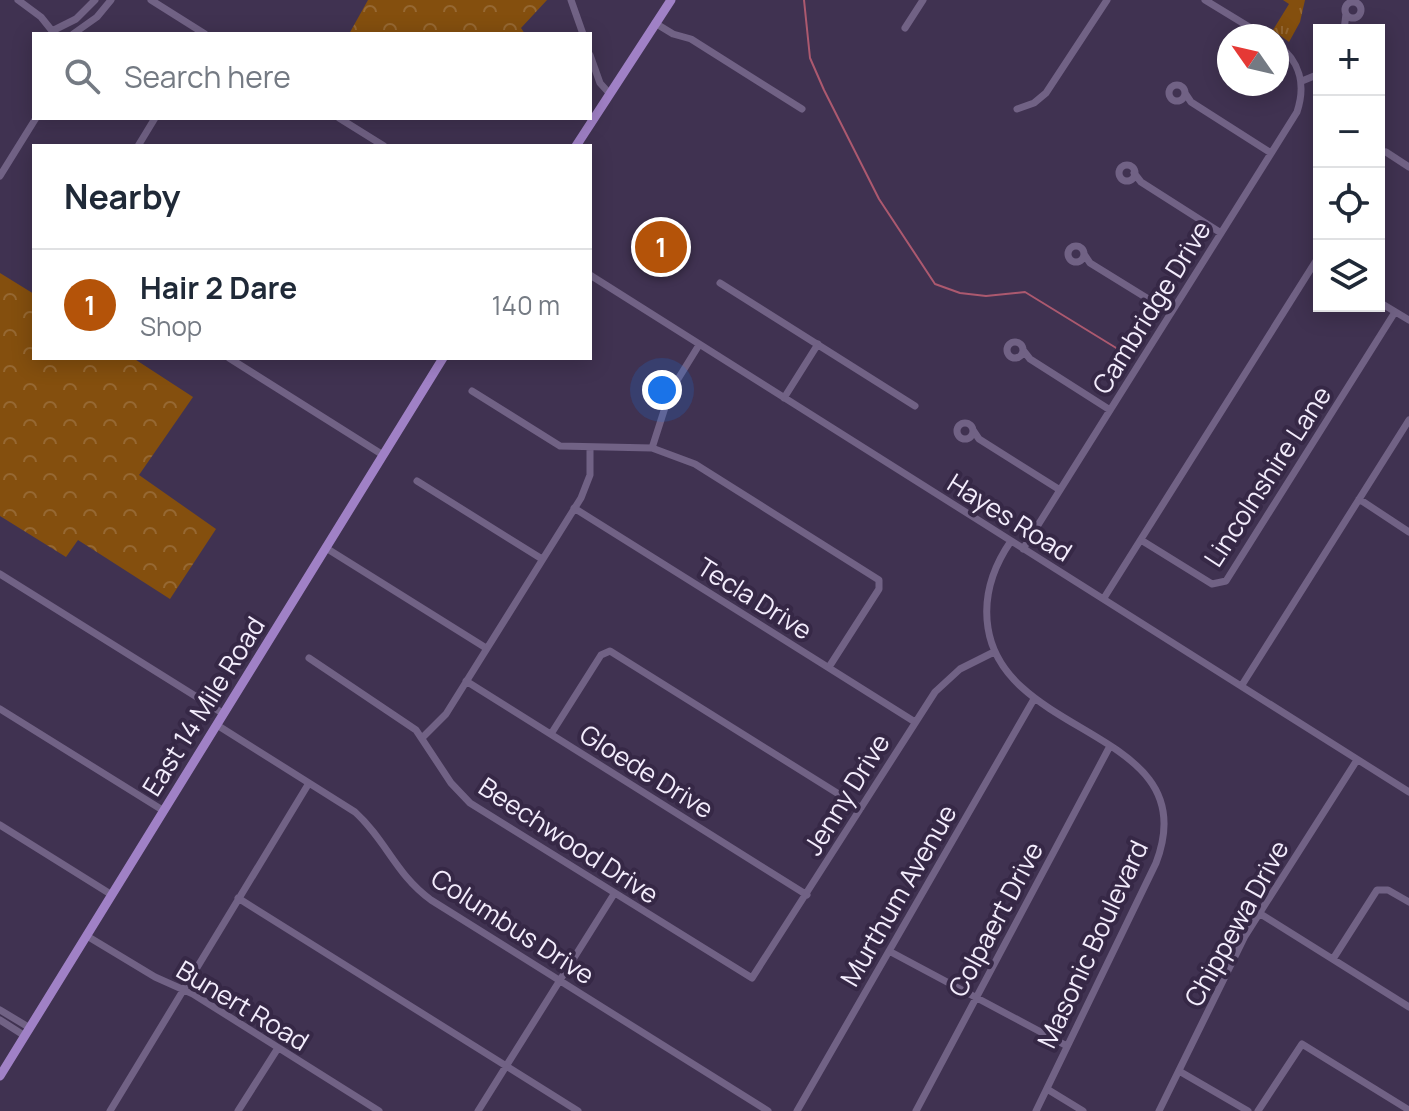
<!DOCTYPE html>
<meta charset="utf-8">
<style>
body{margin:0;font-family:Manrope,sans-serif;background:#f6f6f7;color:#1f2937}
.controls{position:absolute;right:24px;top:24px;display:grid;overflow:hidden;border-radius:0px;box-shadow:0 4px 20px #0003}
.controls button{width:72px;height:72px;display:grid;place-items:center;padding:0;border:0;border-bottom:2px solid #e0e1e3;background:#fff;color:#1f2937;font:40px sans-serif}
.compass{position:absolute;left:1217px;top:24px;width:72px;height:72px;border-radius:50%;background:#fff;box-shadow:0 4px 20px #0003;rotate:304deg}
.you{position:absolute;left:662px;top:390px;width:28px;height:28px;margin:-20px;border:6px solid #fff;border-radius:50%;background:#1a73e8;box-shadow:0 0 0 12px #1a73e833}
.badge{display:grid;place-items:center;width:52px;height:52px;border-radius:50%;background:#b45309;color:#fff;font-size:26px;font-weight:700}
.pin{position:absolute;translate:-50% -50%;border:4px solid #fff;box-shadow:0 2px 8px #0006}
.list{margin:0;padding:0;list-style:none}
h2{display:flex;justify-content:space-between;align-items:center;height:104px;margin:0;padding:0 32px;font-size:34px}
h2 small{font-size:26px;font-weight:400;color:#747a83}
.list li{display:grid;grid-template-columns:52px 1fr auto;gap:24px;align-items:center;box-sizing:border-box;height:112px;padding:0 32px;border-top:2px solid #e0e1e3}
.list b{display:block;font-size:30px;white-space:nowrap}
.list p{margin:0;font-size:26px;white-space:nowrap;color:#747a83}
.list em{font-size:26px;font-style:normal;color:#747a83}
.icon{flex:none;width:44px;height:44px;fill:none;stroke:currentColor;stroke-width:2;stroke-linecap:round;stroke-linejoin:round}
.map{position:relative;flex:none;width:1409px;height:1111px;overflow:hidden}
.search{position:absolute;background:#fff;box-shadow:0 4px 20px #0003;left:32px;top:32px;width:560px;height:88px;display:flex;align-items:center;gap:20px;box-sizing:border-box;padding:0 28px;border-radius:0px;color:#747a83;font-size:30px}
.panel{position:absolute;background:#fff;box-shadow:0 4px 20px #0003;left:32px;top:144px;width:560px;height:216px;border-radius:0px}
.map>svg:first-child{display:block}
.forest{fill:url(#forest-crowns)}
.park{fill:url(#park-tufts)}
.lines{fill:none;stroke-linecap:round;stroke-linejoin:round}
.stream{stroke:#ac596f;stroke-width:2}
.minor{stroke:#716285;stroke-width:7}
.major{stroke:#a081c6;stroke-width:9}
.labels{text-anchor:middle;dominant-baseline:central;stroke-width:8;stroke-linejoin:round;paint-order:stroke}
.street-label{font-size:26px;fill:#f3ecfc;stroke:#362846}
</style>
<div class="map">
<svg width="1409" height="1111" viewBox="0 0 1409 1111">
<defs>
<pattern id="forest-crowns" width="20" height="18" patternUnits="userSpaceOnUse" patternTransform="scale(2)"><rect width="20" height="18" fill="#844f0e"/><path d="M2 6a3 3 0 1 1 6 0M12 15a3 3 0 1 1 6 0" fill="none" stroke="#966832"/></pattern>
<pattern id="park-tufts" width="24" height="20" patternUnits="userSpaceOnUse" patternTransform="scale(2)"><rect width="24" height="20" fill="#844f0e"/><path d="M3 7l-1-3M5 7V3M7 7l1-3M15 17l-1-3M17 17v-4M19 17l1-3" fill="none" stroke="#966832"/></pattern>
</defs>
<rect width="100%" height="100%" fill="#403251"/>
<path class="forest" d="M368 0H547L521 28 525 34H349Z
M0 273 34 294V358H133L193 397 139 475 216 529 170 599 78 540 66 557 0 516Z"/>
<path class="park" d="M1283 0H1305L1300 22 1289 42 1273 30 1289 4Z"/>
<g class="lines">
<path class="stream" d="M804 0 810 58 824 90 879 199 935 284 960 293 986 296 1025 292 1126 354"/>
<path class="minor" d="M18 0 41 17 53 32
M151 0 205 34
M571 0 583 34
M1205 0 1264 36
M1345 10a8 8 0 1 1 16 0a8 8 0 1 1-16 0Z
M655 23 673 34 691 39 802 109
M905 28 923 0
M1344 30 1346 14
M52 31 76 19 95 0
M73 34 97 17 111 0
M590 55 600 83 609 93
M1302 81 1319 74
M1169 93a8 8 0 1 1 16 0a8 8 0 1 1-16 0Z
M1185 93 1191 102 1271 153
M1017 109 1034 103 1046 93 1107 0
M339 118 384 146
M138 146 155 118
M1386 152 1409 167
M1119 173a8 8 0 1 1 16 0a8 8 0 1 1-16 0Z
M1134 173 1141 182 1221 233
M0 176 36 118
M1068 254a8 8 0 1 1 16 0a8 8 0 1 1-16 0Z
M1084 254 1090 263 1171 313
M590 275 1409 792
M720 283 915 406
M1379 302 1409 320
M1007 350a8 8 0 1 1 16 0a8 8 0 1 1-16 0Z
M1023 350 1030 359 1110 410
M229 358 383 455
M472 391 560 446 652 448 695 464 879 580V589L829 667
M784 398 818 344
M957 431a8 8 0 1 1 16 0a8 8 0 1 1-16 0Z
M973 430 979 439 1060 490
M652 448 670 392 699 345
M417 481 542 559
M1359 499 1409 532
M574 508 915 722
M1141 540 1212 584 1226 581 1395 312
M1011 541C993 567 983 596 988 628 1005 740 1207 730 1156 863L1036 1111
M326 548 486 648
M1023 549 1297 112C1306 85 1300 61 1277 44
M0 574 224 714
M1104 598 1319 256
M309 658 416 730 451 783 470 803 752 978 935 692 960 669 994 652
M466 681 807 895
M1242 685 1409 420
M0 709 164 811
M217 725 355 812C386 840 396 875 431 900L768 1111
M551 734 601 655 610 651 861 808
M423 737 446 714 581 498 590 475V448
M0 825 112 895
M238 898 578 1111
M1259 913 1409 1007
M87 936 155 977 193 994 379 1111
M889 951 1067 1046
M1333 959 1377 890H1388L1409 902
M0 1010 30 1028
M0 1020 25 1036
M1179 1071 1248 1111
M1047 1089 1083 1111
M110 1111 309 783
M238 1111 278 1048
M478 1111 614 894
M797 1111 1034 699
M916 1111 1110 746
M1159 1111 1245 936 1357 760
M1258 1111 1302 1044 1409 1110"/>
<path class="major" d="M576 146 671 0
M0 1076 443 358"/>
</g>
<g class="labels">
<g class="street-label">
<text transform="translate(1151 307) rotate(-58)">Cambridge Drive</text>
<text transform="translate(1267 476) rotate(-57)">Lincolnshire Lane</text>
<text transform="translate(1010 517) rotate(32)">Hayes Road</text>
<text transform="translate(755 598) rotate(32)">Tecla Drive</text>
<text transform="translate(203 706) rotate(-58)">East 14 Mile Road</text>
<text transform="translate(647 771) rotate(32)">Gloede Drive</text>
<text transform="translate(846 794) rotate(-58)">Jenny Drive</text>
<text transform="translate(569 840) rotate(33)">Beechwood Drive</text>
<text transform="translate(898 895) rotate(-60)">Murthum Avenue</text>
<text transform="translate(995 919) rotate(-62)">Colpaert Drive</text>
<text transform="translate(1236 923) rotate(-61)">Chippewa Drive</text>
<text transform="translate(513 926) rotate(33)">Columbus Drive</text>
<text transform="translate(1092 944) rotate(-65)">Masonic Boulevard</text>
<text transform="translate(243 1005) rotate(31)">Bunert Road</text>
</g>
</g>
</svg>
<div class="controls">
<button>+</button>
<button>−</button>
<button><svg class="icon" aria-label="locate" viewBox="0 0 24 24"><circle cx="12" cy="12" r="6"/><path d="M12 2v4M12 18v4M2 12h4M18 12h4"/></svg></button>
<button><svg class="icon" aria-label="layers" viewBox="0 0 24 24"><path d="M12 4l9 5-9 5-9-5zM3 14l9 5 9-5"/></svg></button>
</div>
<svg class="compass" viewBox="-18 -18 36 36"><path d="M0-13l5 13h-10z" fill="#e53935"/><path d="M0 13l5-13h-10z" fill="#747a83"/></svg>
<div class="you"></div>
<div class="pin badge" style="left:661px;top:247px">1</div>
<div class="search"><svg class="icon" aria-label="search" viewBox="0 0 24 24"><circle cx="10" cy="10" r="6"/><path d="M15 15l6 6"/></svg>Search here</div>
<section class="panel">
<h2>Nearby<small></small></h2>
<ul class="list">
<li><span class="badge">1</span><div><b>Hair 2 Dare</b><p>Shop</p></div><em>140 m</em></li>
</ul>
</section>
</div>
